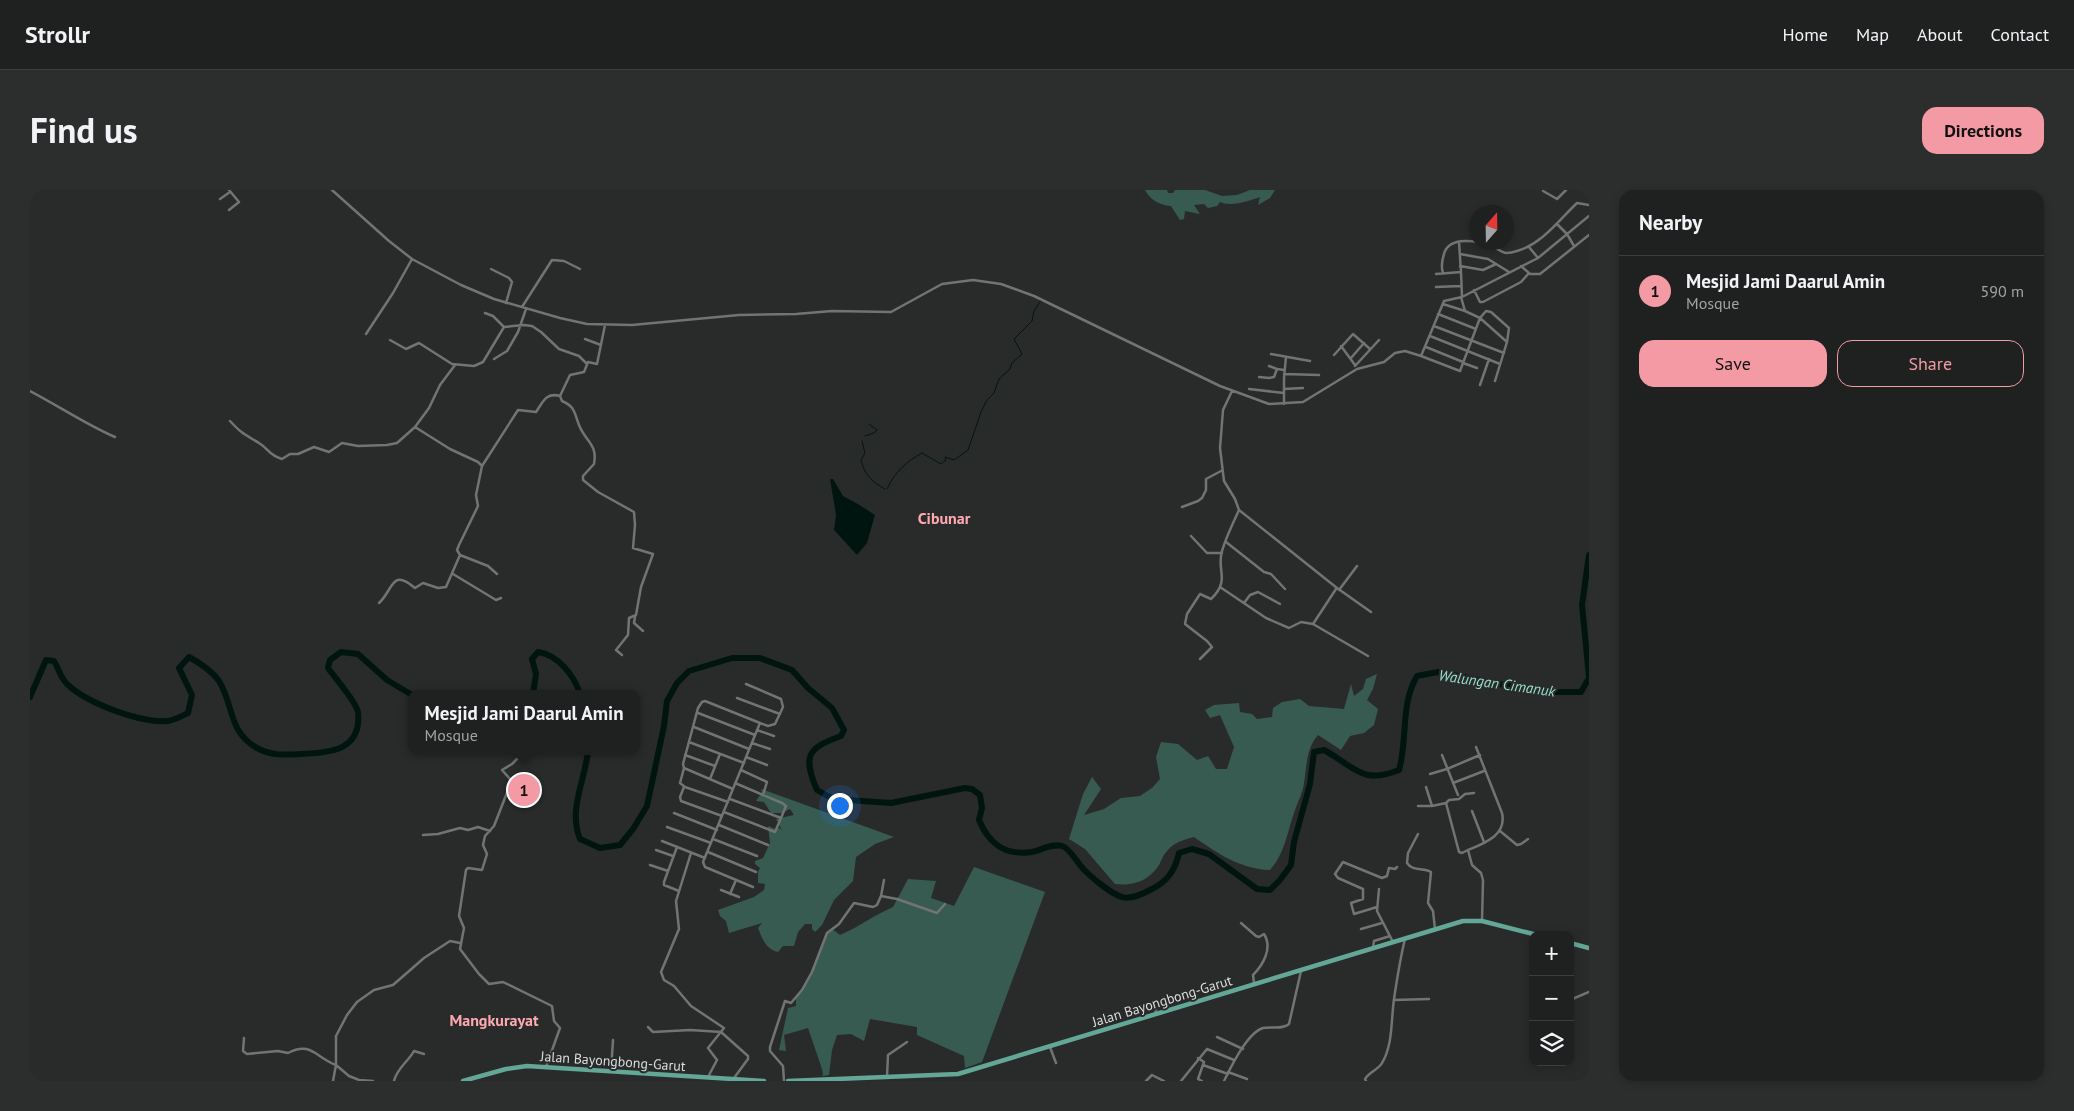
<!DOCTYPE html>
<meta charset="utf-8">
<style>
body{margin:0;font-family:"PT Sans",sans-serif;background:#2c2d2d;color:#f1f3f6}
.controls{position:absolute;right:15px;bottom:15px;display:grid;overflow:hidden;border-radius:10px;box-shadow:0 2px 8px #0003}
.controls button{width:45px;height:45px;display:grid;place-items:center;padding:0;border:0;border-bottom:1px solid #3c3e3e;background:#1f2020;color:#f1f3f6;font:25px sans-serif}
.compass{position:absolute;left:1439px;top:15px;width:45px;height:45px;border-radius:50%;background:#1f2020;box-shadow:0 2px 8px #0003;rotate:20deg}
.you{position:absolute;left:809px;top:615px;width:18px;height:18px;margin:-12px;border:4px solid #fff;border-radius:50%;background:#1a73e8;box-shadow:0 0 0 8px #1a73e833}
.badge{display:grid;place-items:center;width:32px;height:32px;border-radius:50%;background:#f49aa4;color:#111;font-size:16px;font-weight:700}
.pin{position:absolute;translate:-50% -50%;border:2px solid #fff;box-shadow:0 1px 5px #0006}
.popup{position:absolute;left:378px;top:500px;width:232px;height:65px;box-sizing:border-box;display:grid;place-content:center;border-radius:10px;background:#1f2020;filter:drop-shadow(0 1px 4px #0005);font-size:16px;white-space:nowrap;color:#a1a3a5}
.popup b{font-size:19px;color:#f1f3f6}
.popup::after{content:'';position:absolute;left:50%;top:100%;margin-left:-10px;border:10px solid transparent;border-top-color:#1f2020}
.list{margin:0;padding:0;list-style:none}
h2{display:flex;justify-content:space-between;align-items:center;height:65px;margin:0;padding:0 20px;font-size:21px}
h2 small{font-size:16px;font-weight:400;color:#a1a3a5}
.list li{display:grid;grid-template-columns:32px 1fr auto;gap:15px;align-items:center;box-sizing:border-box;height:70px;padding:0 20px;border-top:1px solid #3c3e3e}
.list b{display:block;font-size:19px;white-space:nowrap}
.list p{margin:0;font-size:16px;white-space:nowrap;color:#a1a3a5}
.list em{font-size:16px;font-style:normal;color:#a1a3a5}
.actions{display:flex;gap:10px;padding:15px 20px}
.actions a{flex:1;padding:11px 0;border:1px solid #f49aa4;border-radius:15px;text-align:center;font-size:18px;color:#f49aa4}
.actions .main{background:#f49aa4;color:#111}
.icon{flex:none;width:28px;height:28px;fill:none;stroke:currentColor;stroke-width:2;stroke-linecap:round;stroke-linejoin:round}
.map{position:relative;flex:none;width:1559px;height:891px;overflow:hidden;border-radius:15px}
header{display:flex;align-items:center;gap:30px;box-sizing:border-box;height:70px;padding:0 25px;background:#1f2020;border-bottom:1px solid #3c3e3e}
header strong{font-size:24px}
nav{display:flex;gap:28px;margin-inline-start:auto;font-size:18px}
.intro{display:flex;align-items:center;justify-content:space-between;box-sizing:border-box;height:120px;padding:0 30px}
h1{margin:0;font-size:35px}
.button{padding:12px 22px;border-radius:15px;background:#f49aa4;color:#111;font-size:18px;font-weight:700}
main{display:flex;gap:30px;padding:0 30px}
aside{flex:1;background:#1f2020;border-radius:15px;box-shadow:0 2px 8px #0003}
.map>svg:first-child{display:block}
.green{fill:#385b51}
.water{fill:#00150f}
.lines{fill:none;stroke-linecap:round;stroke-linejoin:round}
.stream{stroke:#00150f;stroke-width:1}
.river{stroke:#00150f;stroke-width:6}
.minor{stroke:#717473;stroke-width:2.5}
.primary{stroke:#63a797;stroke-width:4.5}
.labels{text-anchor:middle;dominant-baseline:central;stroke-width:4;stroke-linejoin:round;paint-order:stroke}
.street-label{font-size:14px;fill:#dbdddd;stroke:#292b2b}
.water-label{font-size:15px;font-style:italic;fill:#99dfcc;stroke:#292b2b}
.quarter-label{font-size:16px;font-weight:bold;fill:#fea9b2;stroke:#292b2b}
</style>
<header>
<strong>Strollr</strong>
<nav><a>Home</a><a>Map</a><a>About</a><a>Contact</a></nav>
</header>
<div class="intro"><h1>Find us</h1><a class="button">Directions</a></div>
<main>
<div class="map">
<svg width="1559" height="891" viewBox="0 0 1559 891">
<rect width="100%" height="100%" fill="#292b2b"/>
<path class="green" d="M1115 0H1137L1138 3H1143L1145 0H1175L1192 6 1207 5 1220 0H1245L1240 8 1228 15 1230 7C1219 11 1201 17 1190 12L1187 16 1178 18 1174 14 1164 15 1170 24 1155 21 1154 29 1150 30 1141 16C1130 15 1120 10 1115 0Z
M1347 484 1343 499 1337 510 1348 519 1344 535 1334 543 1320 546 1311 560 1288 545C1276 559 1277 575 1274 593 1273 603 1267 613 1264 623 1257 643 1255 663 1240 680 1210 679 1189 664 1164 647 1153 650 1144 652 1137 661 1132 666 1131 673 1127 678 1116 692 1102 696 1085 694L1055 659 1039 649 1053 604 1062 587 1071 599 1054 625 1074 619 1091 608 1110 606 1122 598 1130 589 1126 567 1131 552 1148 554 1167 570 1178 566 1186 579H1197L1204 557 1190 525 1180 528 1175 520 1184 515 1209 513 1210 522 1222 524 1227 529 1242 527 1243 518 1252 512 1270 509 1279 516 1314 519 1321 494 1324 506 1333 499 1336 489Z
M731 599 864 647 845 654 826 667 823 691 804 710 792 735 785 742 782 739V734H775L768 742 764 756H753L748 762C736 760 732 748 728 738L732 733 699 743 696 731 690 726 688 720 724 707 734 700 735 694 728 693V682L730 678 725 674V671L733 668 740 653 738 636 745 639 750 638 753 642 746 629 764 625 760 619 751 623H741L734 612 726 611 732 602Z
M944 677 1015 702 952 872 935 878 934 866 887 845V837L840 829 834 851 821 844 807 845 802 860 799 885 792 886 793 884 792 879 778 838 754 845 756 861 749 860 758 818 766 816V808L781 785 798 743 802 739 810 745C829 737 844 725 863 717L878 689 906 691 901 708 924 716Z"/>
<path class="water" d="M800 289H803L813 306 828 314 845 325 837 353 827 365 804 340 806 325Z"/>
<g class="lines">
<path class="stream" d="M835 246 844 243 847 240 839 234
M832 251 835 263 831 270C834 284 843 293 855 299
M857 299C864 283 877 271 892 263L911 274 916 270 915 267 924 270 938 260 951 222 957 210 964 203 969 189 980 179 982 173 992 164 984 149 1002 131 1004 121 1011 110"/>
<path class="river" d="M1559 365 1552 415 1559 487
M503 504 506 484 502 469 508 462C528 465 544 485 550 504
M0 507 16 470 24 471C29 479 30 487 37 494 57 513 109 533 137 531 143 531 152 526 158 523L162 505 149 478 159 467C170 473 182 481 189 491 204 515 198 542 227 558 241 566 256 565 271 564 301 563 332 560 328 522 326 511 305 488 298 478L300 470 311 462 328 464 357 490 382 505
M558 561C555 591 538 619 550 649L570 658 590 655 603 639 617 616 634 536 637 511 647 493 659 481 702 468H730L762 480 778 498 802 518 814 540 811 546C778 558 772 565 787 600L803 609 861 613 935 598 942 599 950 605 952 618 949 630C959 654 975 666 1002 662 1012 660 1022 653 1032 656 1039 658 1045 669 1050 675 1055 682 1062 687 1069 693 1090 709 1096 713 1120 700 1137 692 1145 681 1149 663L1162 659 1179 664 1227 699 1240 700 1250 690 1261 675 1264 652 1280 594 1284 562 1294 560C1325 577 1332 595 1369 580 1378 549 1370 515 1387 486L1408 482 1510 502H1551L1559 488"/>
<path class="minor" d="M199 0 209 12 199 20
M302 0 359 51 382 69 431 95 464 109 530 128 557 134 602 135 709 125 766 124 802 121 861 122 912 94 943 90 971 94 1004 106 1190 196 1239 214 1273 212 1327 179 1354 172 1365 163 1375 161 1391 166 1414 111 1432 107 1508 68 1559 26
M1513 1 1527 9 1536 0
M190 9 200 2
M1527 34 1537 44 1544 56
M1429 52 1431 82
M1499 57 1508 68
M1430 64 1458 69 1479 82
M1430 76 1453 80 1466 74
M1491 76 1500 84H1510L1559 45
M461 79 479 88 482 92 476 113
M1413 83C1411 77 1412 70 1414 64 1419 45 1448 51 1462 56 1466 58 1471 62 1476 63 1480 63 1484 62 1487 61 1512 54 1529 30 1547 13L1559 15
M1406 84 1431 82 1432 107
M1406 97 1431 96
M1444 100 1450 112H1453L1491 92 1499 83
M1431 107 1435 121
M492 117 522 70 534 71 550 79
M455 123 463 126 474 137
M1408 124 1446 139
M1404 136 1474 163
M336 144 363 103 382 69
M1400 146 1470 174
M555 149 571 155
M360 150 376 159 389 153 422 174 444 176 453 172 474 137 494 135 502 136 511 142 529 159 549 166 556 173
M1311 156 1325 175
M1396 157 1433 172
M1241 164 1280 171
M1304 165 1323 144 1340 159
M1391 166 1430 181 1450 128 1435 121 1413 114
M1321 168 1334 153
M464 169 477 161 488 142 496 119
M1433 173 1447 178
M1239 176 1247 179
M1325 176 1349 150
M1254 184 1289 185
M1229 187 1239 188 1244 187 1247 179 1254 180
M1465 191 1477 152 1450 128 1456 121 1461 122 1479 138 1477 152
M1450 195 1459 169
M1219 199 1254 203
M1254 199 1273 198
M0 201C29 216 55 234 85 247
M530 206 540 185 554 182 558 172 567 174 575 135
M1254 214V188L1256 167
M200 231C212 244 214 244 229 253 239 259 238 265 252 269L260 264H268L284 257 299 262 312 253 328 256 357 255 367 253 385 237 399 218 410 195 425 175
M385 237 420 259 448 272 452 276
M1152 317 1168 311 1172 308 1176 300V289L1191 281
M1209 320 1307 398 1341 422
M1161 346 1177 363H1192
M1196 352 1234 382 1241 384 1255 399
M430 365 458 376 467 384
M423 384 466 410 471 408
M1190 397 1236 428 1259 438 1271 432 1283 434 1306 399
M1309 400 1327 376
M349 413C364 399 361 378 385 398L393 393 408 398 416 397 430 365 427 360 429 355 448 316 446 305 452 276 488 220 506 222C513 212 516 202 530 206L532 211C546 217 544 223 549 235 555 251 568 254 564 274L553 286V290L568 302 604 322 605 335 603 358 623 364 611 397 606 425 599 428 598 445 586 460 592 465
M1214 413 1220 405 1228 402 1250 414
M605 427 604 433 613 441
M1283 434 1338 466
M1170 469 1182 457 1177 451 1155 434 1157 424 1170 404 1181 409C1201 390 1186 380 1192 361 1196 347 1203 333 1209 320L1205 309 1194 291 1190 258 1193 220 1202 201
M707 508 750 524
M668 523 725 545
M664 537 719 559
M727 540 744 546
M659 552 714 573
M722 553 740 559
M495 561 482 574 472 580 480 589V595L464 636 455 646 453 655 457 664 452 680 438 678 436 680 429 726 434 738 430 759 449 784 459 794 473 792 522 816 524 831 530 838 516 877
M655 565 685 576
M1412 565 1428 605
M716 567 737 575
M654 578 650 593 655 597 698 612
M711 580 737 592 733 605
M1400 584 1417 579 1450 565
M680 589 690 564
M1423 593 1454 581
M654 597 650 607 651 611 692 626
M1396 597 1402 616
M703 599 654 578 653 574 668 518 672 512 675 511 730 533 738 536 745 534 753 517 751 509 716 494
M700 609 751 628 756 616 752 613 705 593
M1416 613 1419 610 1429 609 1435 604 1444 603
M1388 616H1402L1416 613 1429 662 1432 663 1438 660 1442 675 1451 683 1453 690 1452 731
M1442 621 1454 652
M694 622 745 642 751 628
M644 623 687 640
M689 635 738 655
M637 637 681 653
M1470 641 1487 655 1491 654 1498 649
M1388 644 1378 663 1377 673C1383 682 1393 677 1401 682L1398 713 1403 721 1405 739
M393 645 408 644 430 638 438 640 448 637 460 641
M683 649 727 666
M632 651 675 668
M647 657 634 692V695L649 701
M626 660 643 666
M1438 660C1455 653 1477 645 1472 623L1446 557
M678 662 726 682
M661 663 646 711 649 739 631 782 634 790 644 796 661 816 694 838 678 858 687 870 678 887
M620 675 638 681
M723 697 675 677 673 672 730 533
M1349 699 1347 721 1363 752
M691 700 709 707
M700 704 706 690
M851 706 854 690
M1347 717 1324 724 1321 713 1333 709V699L1308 688 1305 684 1313 672 1352 688 1357 686 1359 678 1365 679 1367 677
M1211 733 1226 746 1229 747 1234 744C1243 758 1233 775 1223 785L1224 793
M1331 739 1352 733
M1343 758 1344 751 1360 746
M1364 810 1399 809
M1540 810 1559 802
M1125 824 1127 816 1140 812
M618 837 623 842 660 840 691 842 718 866V869L704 888
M1187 847 1213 859
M214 848 213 861 217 864 248 861 258 863C281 851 285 867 306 875V846L317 825 327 812 344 800 363 795 394 768 420 751 430 753
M1020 857 1026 873
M1168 868 1174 872 1168 889 1172 891
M1173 875 1198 884
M581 881 583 850
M1198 882 1217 889
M857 887 858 865 877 852
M303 891 306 875 319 886 329 890 343 891
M364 891C367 878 378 872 384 861L394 864
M754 891 753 876 740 861V857L755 811 761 813 772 800 782 782 797 743 809 734 824 713 843 717 847 715 851 706 867 709 907 723 915 714
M1116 891 1122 885 1134 891
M1151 891 1177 859 1204 870
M1194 891C1201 877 1217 843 1233 838 1242 836 1252 840 1259 834L1271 781
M1336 891 1335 889C1339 882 1348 880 1352 873 1363 855 1361 830 1364 809 1367 789 1370 769 1375 749"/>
<path class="primary" d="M1540 753 1559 758
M433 891 476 879 497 876 734 891
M758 891 928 884 1433 731H1452L1507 745"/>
</g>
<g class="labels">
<g class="street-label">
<text transform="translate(1132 811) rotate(-17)">Jalan Bayongbong-Garut</text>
<text transform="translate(583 871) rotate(4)">Jalan Bayongbong-Garut</text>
</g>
<g class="water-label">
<text transform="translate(1467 493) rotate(8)">Walungan Cimanuk</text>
</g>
<g class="quarter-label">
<text x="914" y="328">Cibunar</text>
<text x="464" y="830">Mangkurayat</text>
</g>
</g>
</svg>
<div class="controls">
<button>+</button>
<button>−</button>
<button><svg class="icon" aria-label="layers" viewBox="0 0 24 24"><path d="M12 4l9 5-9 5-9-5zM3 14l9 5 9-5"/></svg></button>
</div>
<svg class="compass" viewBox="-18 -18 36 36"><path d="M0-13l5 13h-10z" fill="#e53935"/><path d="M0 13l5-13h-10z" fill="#a1a3a5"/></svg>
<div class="you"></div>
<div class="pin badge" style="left:494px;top:600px">1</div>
<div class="popup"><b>Mesjid Jami Daarul Amin</b>Mosque</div>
</div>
<aside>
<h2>Nearby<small></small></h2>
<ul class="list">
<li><span class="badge">1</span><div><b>Mesjid Jami Daarul Amin</b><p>Mosque</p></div><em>590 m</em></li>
</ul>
<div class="actions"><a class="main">Save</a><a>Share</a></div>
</aside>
</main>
